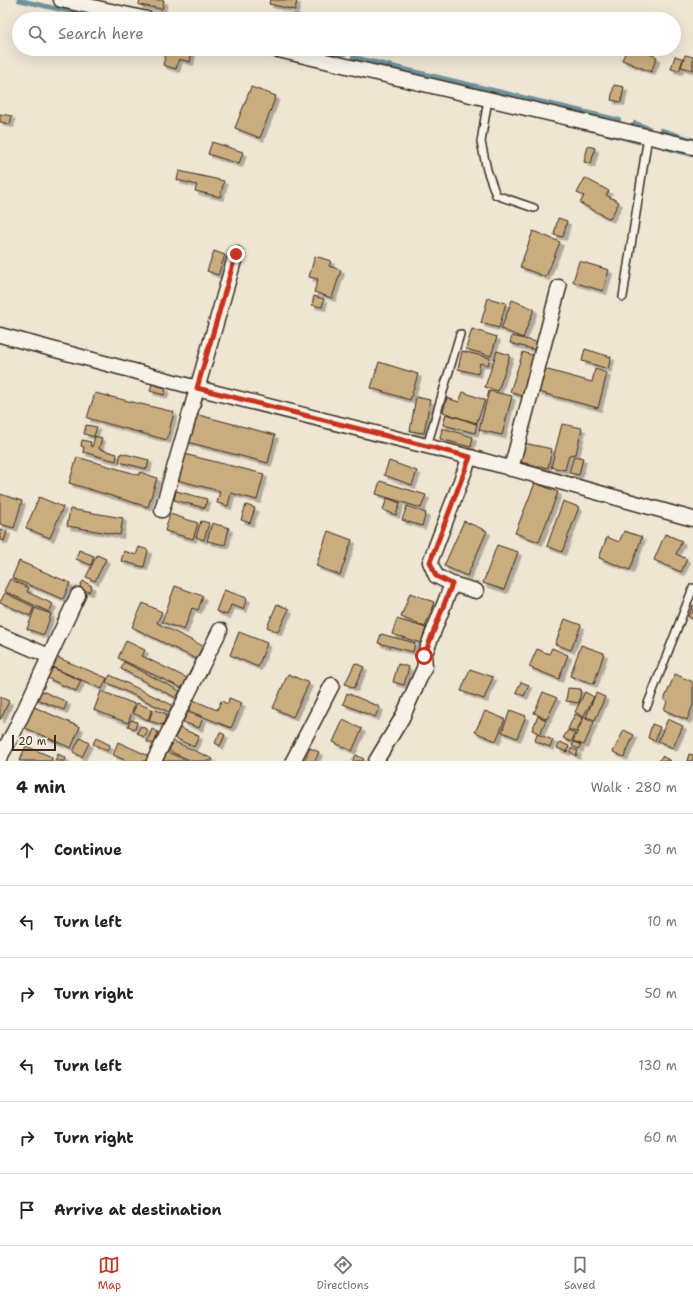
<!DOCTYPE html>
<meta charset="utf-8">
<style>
body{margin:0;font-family:"Shantell Sans",sans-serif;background:#f2f2f2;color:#222}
.scale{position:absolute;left:12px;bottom:10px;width:44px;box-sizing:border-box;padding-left:4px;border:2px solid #3b2a1e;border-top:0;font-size:11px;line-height:14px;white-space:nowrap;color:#3b2a1e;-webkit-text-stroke:3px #f7f3e8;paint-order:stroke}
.stop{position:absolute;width:12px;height:12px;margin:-9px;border:3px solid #c8321e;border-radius:50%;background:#fff}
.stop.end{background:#c8321e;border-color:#fff;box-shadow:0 1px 4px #0008}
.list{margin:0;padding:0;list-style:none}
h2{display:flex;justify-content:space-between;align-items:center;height:52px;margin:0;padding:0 16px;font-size:17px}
h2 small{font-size:13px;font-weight:400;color:#767676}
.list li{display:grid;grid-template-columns:26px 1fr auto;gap:12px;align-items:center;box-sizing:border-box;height:72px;padding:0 16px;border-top:1px solid #e0e0e0}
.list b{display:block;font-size:15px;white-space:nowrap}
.list em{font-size:13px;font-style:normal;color:#767676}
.icon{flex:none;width:22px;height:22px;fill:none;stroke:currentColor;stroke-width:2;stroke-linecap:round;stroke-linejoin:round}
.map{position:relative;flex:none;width:693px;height:761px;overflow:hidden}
.search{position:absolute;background:#fff;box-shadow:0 4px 16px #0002;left:12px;right:12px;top:12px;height:44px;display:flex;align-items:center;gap:10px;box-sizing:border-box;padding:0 14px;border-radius:22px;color:#767676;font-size:15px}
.sheet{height:484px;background:#fff}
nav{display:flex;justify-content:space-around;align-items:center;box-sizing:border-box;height:56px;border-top:1px solid #e0e0e0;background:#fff;font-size:11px;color:#767676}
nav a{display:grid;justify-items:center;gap:2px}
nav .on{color:#c8321e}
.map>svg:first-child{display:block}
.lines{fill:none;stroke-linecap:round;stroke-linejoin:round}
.stream{stroke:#6d949c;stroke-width:4.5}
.building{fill:#caad7f;stroke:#3b2a1e;filter:url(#shadow)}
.lane-casing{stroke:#3b2a1e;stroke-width:10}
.street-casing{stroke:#3b2a1e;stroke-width:17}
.lane{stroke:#f7f3e8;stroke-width:7}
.street{stroke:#f7f3e8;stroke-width:14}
.route{stroke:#c8321e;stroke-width:5}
</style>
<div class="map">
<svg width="693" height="761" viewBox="0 0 693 761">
<defs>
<filter id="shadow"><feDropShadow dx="3.5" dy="3.5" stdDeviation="0" flood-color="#0004"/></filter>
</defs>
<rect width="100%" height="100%" fill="#eee5d3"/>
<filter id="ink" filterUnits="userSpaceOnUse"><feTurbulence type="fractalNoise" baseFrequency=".025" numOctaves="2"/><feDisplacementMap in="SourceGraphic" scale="8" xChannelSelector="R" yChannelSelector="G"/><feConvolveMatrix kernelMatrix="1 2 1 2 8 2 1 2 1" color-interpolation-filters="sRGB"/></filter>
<g filter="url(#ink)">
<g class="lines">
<path class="stream" d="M19 0 101 19
M146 13 178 19
M245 49 275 56
M315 49 344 54
M353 57 619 120
M635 123 649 128
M661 130 693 140
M608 134 639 142
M666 148 693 155"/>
</g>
<path class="building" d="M140 0H164L162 9 139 5Z
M270 0H297L295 10 269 4Z
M294 14 303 16V19H293Z
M167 49H183L192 51 190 62 179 59 176 69 163 65Z
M627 49H638L657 57 651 72 622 60Z
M685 55 693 57V70L681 67Z
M675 56 683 59 679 71 671 69Z
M614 85 624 87 621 102 611 100Z
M251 87 276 96 260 138 235 128Z
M0 114 12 116 10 124 0 122Z
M212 142 243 152 239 164 208 154Z
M588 146 595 148 591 164 584 162Z
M179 171 224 181 220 197 195 191 197 185 177 180Z
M585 178 609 191 606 195 619 202 610 219 580 203 584 196 577 193Z
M558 218 567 221 563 237 554 235Z
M533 231 560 242 546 277 520 267Z
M214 251 225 255 218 275 207 271Z
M315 256 331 261 329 266 341 270 332 298 314 292 318 279 309 277Z
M579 261 609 270 603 291 573 282Z
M314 296 324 299 322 307 312 305Z
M488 298 506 303 499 328 481 323Z
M512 300 534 309 523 338 501 329Z
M472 329 497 337 491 356 466 349Z
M512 336 537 342 536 350 510 343Z
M585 349 611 357 608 369 582 361Z
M462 351 490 358 488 365 480 363 478 374 458 369Z
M497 351 510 355 498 391 485 387Z
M523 352 535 356 522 396 510 392Z
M379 362 418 374 410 400 371 388Z
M544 369 592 382 595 369 607 373 598 408 538 392Z
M152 384 166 388 164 395 150 391Z
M489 391 512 396 502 435 479 430Z
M463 392 485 400 476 424 443 412 447 398 459 402Z
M95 393 174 412 167 440 87 418Z
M416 397 430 400 424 433 410 431Z
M195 414 275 435 268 463 187 442Z
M446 414 477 423 475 433 443 425Z
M562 424 582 428 576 454 569 455 565 470 551 467Z
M86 425 97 427 94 436 102 438 99 449 117 454 116 461 83 452 84 447 81 446 82 440 91 442 90 446 92 447 95 437 84 434Z
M442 428 473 437 471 447 440 439Z
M524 443 552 449 548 468 520 462Z
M121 453 149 460 147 469 119 462Z
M184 454 264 474 257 500 231 493 228 506 217 503 220 491 177 480Z
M574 456 583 458 579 475 569 473Z
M77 457 139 475 140 472 157 478 148 507 69 483Z
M389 461 417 471 412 485 384 475Z
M380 481 426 495 421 508 376 494Z
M535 483 558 492 539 542 515 533Z
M176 491 207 499 205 508 174 500Z
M0 494 22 501 14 528 0 524Z
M39 497 63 507 50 538 26 528Z
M387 498 400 503 396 515 383 510Z
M563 501 579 507 562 552 547 546Z
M246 505 255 508 250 523 241 520Z
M407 506 426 513 422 526 402 520Z
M70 509 123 518 120 535 67 526Z
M170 514 198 523 193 539 165 531Z
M201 521 209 523 204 540 196 537Z
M464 521 487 531 467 576 444 566Z
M212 523 229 528 225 545 207 541Z
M0 529 7 531 4 541 0 540Z
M328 531 352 540 340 575 316 566Z
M624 531 642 537 630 570 599 558 607 537 619 542Z
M665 534 682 541 676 554 687 559 681 572 654 560Z
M497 545 518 552 504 590 483 583Z
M139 547 148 550 144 567 121 561 124 551 136 555Z
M79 550 94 556 91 565 76 559Z
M97 555 106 559 95 581 86 577Z
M19 561 70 583 63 599 12 578Z
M10 579 29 588 27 592 53 604 49 612 4 591Z
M83 581 92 586 89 592 79 588Z
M175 586 203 596 198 610 192 608 184 630 162 622Z
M224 590 247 598 243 609 231 605 227 615 216 611Z
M5 593 34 607 30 616 0 602Z
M410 593 434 602 425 627 401 617Z
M143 603 162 612 157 623 203 646 196 659 132 627Z
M277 604 289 609 278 632 267 627Z
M693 605V619L688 617Z
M35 608 51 614 44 635 27 629Z
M397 619 426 628 421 643 392 634Z
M565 619 581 625 571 650 555 644Z
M239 632 267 643 258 667 230 655Z
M381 634 415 643 413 652 378 643Z
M126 641 145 650 142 656 187 678 182 688 118 658Z
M581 645 604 653 594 684 570 676Z
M552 648 568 655 559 679 529 667 537 649 549 654Z
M56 657 107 678 102 689 52 667Z
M124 662 180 691 176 698 121 669Z
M355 663 364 667 354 688 345 684Z
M398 664 409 667 404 685 393 682Z
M51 667 81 681 76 691 47 678Z
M470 669 493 677 484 699 461 691Z
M288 674 309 683 293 717 273 708Z
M675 674 693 682V705L687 720 664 710 667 702 664 700Z
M110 675 172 705 169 712 106 682Z
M521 682 529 685 524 696 516 692Z
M568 688 581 689 579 703 566 701Z
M40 690 67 702 64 710 36 699Z
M101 691 135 704 128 723 94 710Z
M543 692 557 698 547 719 534 713Z
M585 692 594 697 583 717 575 712Z
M347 693 380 707 375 717 343 704Z
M596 693 605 697 595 720 586 717Z
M0 697 9 701 1 719H0Z
M229 698 242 703 231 728 189 711 193 700 217 710 221 701 228 704Z
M137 703 152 709 148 720 133 713Z
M32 706 80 727 71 748 23 727Z
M153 709 167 714 163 725 149 721Z
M510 710 526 716 517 738 502 732Z
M485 711 505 719 496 741 475 732Z
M188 712 203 718 199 728 183 722Z
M575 714 583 718 576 732 568 729Z
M538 716 546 720 540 734 532 730Z
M584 717 594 722 584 745 573 741Z
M668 719 683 726 673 748 658 741Z
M131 720 137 722 135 729 128 726Z
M343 720 362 729 352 751 333 742Z
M652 724 660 727 655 741 648 738Z
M141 726 148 730 144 737 137 733Z
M180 728 199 736 194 747 175 738Z
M152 729 158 732 154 744 147 742Z
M568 730 575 734 571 742 563 738Z
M624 730 634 735 624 757 613 752Z
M220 732 225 735 220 746 215 743Z
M537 734 553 740 550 747 535 741Z
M80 738 89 743 82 757 73 752Z
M96 738 110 745 107 751 93 744Z
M173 741 213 759 212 761H192L169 751Z
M118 742 149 756 147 761H127L113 755Z
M560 742 569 746 567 752 557 748Z
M574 742 581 745 579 749 572 746Z
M26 746 52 757 51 761H19Z
M310 748 319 752 315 761H304Z
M572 748 578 751 576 756 570 752Z
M167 752 188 761H163Z
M58 754 66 758 65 761H55Z
M689 754 693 755V761H687Z
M356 755 364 759 363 761H352Z
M662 756 671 761H659Z"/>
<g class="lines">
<defs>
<path id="lane" d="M488 99 481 142 487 170 496 195 534 208
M623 297 648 136
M427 446 460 334
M647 706 693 588"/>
<path id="street" d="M61 0 147 19
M274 49 693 147
M0 335 197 388 470 457 693 519
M470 457 430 562 436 576 452 584 476 591
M511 469 559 287
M162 510 236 254
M0 635 49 656
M0 757 14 732 78 595
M154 761 220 630
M293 761 332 685
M376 761 402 718 425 666 424 656 452 584"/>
</defs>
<use href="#lane" class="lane-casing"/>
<use href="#street" class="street-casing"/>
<use href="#lane" class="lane"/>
<use href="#street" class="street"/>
</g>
</g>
<g class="lines" filter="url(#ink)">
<path class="route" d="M236 254 197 388 470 457 430 562 436 576 452 584 424 656"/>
</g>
</svg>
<div class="scale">20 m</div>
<div class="stop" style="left:424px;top:656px"></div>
<div class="stop end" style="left:236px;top:254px"></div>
<div class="search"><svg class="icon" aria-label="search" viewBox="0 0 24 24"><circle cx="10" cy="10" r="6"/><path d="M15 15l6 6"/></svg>Search here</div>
</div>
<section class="sheet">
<h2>4 min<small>Walk · 280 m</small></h2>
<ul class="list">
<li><svg class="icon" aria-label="ahead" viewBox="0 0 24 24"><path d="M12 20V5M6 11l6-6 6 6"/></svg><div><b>Continue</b></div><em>30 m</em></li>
<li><svg class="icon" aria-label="left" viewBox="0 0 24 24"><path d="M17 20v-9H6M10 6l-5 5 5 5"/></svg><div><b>Turn left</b></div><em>10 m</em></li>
<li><svg class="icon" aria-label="right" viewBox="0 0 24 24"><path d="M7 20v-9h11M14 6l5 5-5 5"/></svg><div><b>Turn right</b></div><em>50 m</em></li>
<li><svg class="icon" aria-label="left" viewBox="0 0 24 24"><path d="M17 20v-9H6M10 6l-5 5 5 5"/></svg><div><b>Turn left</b></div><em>130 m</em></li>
<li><svg class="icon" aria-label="right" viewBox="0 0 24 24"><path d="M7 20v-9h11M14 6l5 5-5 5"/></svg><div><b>Turn right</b></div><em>60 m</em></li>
<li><svg class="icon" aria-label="arrive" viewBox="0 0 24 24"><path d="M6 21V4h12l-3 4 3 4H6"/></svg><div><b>Arrive at destination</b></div></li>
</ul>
</section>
<nav>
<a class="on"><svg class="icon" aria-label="map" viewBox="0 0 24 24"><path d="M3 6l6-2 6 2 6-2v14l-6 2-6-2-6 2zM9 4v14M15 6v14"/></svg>Map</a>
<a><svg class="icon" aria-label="directions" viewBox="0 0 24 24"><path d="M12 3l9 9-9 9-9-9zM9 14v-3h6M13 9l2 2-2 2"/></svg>Directions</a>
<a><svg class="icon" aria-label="saved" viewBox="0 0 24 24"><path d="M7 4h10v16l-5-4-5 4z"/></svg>Saved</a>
</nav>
